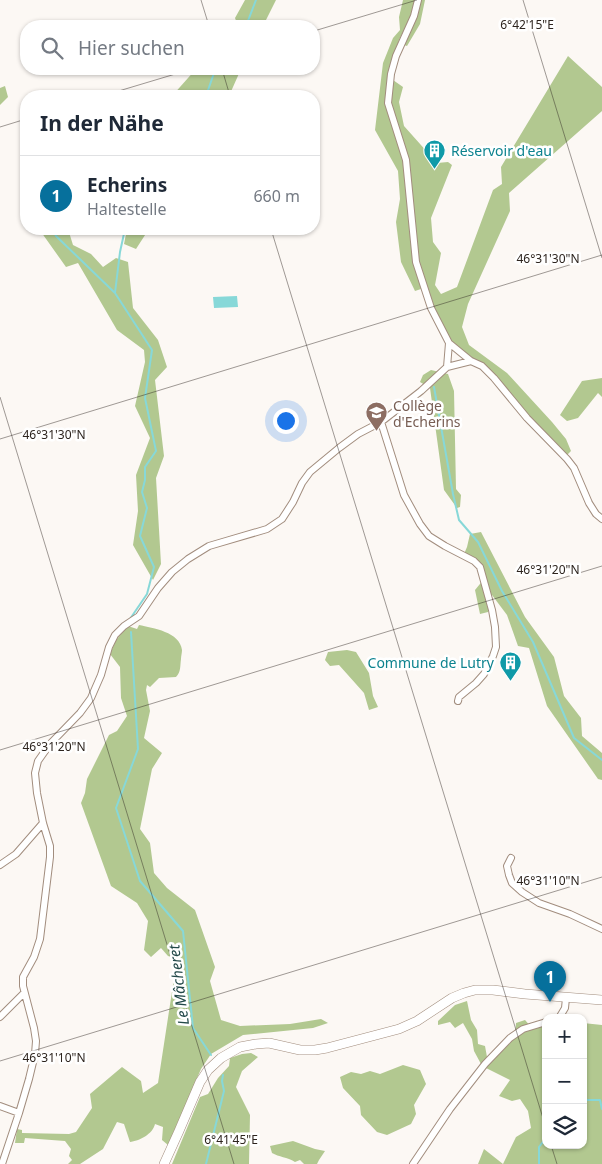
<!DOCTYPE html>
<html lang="de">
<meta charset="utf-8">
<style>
body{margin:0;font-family:"Noto Sans",sans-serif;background:#f2f2f3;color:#1f2937}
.controls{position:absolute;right:15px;bottom:15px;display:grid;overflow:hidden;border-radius:10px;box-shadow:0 1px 4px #0004}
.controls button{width:45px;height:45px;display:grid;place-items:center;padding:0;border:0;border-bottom:1px solid #e0e1e3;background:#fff;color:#1f2937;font:25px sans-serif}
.you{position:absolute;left:285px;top:420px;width:18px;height:18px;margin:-12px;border:4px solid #fff;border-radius:50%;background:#1a73e8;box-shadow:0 0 0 8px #1a73e833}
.badge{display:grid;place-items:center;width:32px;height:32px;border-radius:50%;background:#06709c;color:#fff;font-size:16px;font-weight:700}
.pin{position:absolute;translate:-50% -41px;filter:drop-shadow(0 1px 2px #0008)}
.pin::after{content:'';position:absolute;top:26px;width:18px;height:15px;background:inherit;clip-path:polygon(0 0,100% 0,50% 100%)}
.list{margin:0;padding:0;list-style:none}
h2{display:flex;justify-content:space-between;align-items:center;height:65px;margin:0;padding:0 20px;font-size:21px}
h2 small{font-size:16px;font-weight:400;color:#747a83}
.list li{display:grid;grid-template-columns:32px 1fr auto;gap:15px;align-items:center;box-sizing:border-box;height:80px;padding:0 20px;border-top:1px solid #e0e1e3}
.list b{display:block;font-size:19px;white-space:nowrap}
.list p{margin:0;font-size:16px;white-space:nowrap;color:#747a83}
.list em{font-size:16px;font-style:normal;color:#747a83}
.icon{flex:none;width:28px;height:28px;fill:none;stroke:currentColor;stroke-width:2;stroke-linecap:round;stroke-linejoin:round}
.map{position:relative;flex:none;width:602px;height:1164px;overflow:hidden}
.search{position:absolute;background:#fff;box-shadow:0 1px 4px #0004;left:20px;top:20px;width:300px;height:55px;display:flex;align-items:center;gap:12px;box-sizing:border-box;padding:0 18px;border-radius:20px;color:#747a83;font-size:19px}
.panel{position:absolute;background:#fff;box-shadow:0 1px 4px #0004;left:20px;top:90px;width:300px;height:145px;border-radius:20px}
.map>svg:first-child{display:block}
.forest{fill:#b2c890}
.water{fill:#87d8d8}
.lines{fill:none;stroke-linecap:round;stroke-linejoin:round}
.stream{stroke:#87d8d8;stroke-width:2}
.street-casing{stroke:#a28d7e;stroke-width:8}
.secondary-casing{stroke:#a28d7e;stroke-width:10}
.street{stroke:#fff;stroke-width:6}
.secondary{stroke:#fff;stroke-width:9}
.ticks{fill:none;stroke:#2d241e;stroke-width:1;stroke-opacity:0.45}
.labels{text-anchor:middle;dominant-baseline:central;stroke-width:5;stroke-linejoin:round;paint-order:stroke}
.culture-label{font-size:14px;fill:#0d838f;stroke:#fff;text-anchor:start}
.education-label{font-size:14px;fill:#785e54;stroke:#fff;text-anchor:start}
.water-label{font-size:15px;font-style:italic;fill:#234949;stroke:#fff}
.ticks-label{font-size:12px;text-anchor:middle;fill:#2d241e;stroke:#fff;stroke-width:5;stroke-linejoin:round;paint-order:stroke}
</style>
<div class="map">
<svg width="602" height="1164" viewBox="0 0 602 1164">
<rect width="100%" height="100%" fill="#fcf8f4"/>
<path class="forest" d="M245 0H276L263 26H238L235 18Z
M403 0H416L412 14 399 40 388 73 385 102 403 160 413 262 421 289 415 291 401 262 396 222 400 199 398 171 375 130 383 63 393 38 400 30 399 17Z
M421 0H425L420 24 407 46 404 45 415 20Z
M568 56 602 87V111L509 193 510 211 468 304 462 327 469 345 507 373 552 422 566 439 571 451 566 456 526 413 471 359 451 341 433 309 417 262 407 160 390 102 393 80 403 87 399 102 404 126 437 163 448 162 452 165 431 218 433 242 441 253 435 285 441 294 457 287 493 190 502 184 501 167Z
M196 69H241L229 96H172Z
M5 86 8 97 0 105V88Z
M39 229H68L73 245 91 254 103 267 116 258 128 262 133 308 158 340 167 367 155 380 164 456 156 478 161 564 153 580 133 545 138 511 136 475 150 438 135 406 145 362 144 350 117 330 78 263 66 267Z
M127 229H147V232L136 249 124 244Z
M431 370 448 374 454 391 456 489 461 495 460 507 457 508 444 490 430 388 420 382 423 375Z
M602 378V397L598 393 578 418 567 421 560 415 582 381Z
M481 532 525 617 554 657 564 696 581 718 582 736 602 753V780L598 779 547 706 529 648 518 646 507 615 492 595 488 612 480 614 475 590 484 579 480 564 464 554 467 547 470 534Z
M139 625C153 628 180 632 182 650 182 653 181 656 181 659 180 666 181 672 176 677L159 678 150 687 147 685 146 690 150 711 144 738 162 753 152 769 140 829 150 843 154 873 167 888 195 910 215 967 210 981 221 1020 240 1026 290 1024 321 1019 328 1023 313 1028 243 1035 211 1054 201 1069 168 1145 162 1140 163 1127 155 1124C153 1134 139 1141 130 1142L124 1124 117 1122 103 1149 80 1164H68L72 1160 69 1156 71 1149 65 1141 25 1138 24 1143H15L17 1129 22 1130V1133L69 1134 76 1132 92 1108 90 1094 122 1067 141 1081 143 1093 158 1083 177 959 168 956 161 948 151 957 144 950 148 921 137 903 111 886 81 803 85 793 87 779 109 735 117 731 127 716 121 698 120 667 110 654 116 640 128 626 137 629Z
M347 650 356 652 369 673 373 696 378 707 369 710 364 693 339 665 330 666 325 660 328 652Z
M467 1001 471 1020 477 1030 478 1044 485 1046 487 1057 481 1064 474 1051 472 1039 463 1023 455 1028 450 1022 438 1025V1021L455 1005Z
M525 1020 532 1028 546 1024V1145H583V1023L602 1025V1164H478L484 1149 503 1164 516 1137 531 1128 528 1111 520 1099 512 1101 499 1096 510 1080 484 1067 515 1038 516 1023Z
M251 1053 258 1057 242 1071 236 1087 250 1115 249 1164H172L200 1097 208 1094 218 1078 229 1066 230 1058 242 1054Z
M403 1065 420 1070 426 1084 414 1105 416 1114 411 1124 387 1135 377 1132 361 1115 360 1106 343 1088 340 1077 351 1072 361 1074 370 1071 380 1074Z
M293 1141 315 1149 325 1151 319 1160 317 1164H304L300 1160 295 1162C287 1157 279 1157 272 1153L270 1146Z"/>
<path class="water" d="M237 296 238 307 214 308 213 297Z"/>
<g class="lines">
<path class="stream" d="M246 26 256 0
M206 96 214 73 217 69
M53 229 56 236 115 293
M125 229 120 252 115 293 152 350 145 398 156 451 145 467V480L142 492 147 508 140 536 154 567 147 594 130 619
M434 387 453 494 459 520 478 542 502 591 533 642 574 738 602 760
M131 632 138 749 116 808 140 881 183 931 193 1028 211 1055
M583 1100H600L602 1109
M206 1164 224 1091 222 1081 223 1075
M539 1164V1147L546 1138"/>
<defs>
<path id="street" d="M449 343 471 361 482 366 494 378 527 418 567 459 574 468 589 503 596 514 602 519
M447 367 471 361
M381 422 404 495 420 524 429 536 445 546 474 561 480 567 492 610 495 627 496 647 493 656 484 674 476 683 459 697 458 701
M511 858 507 866 509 875 512 883 522 892 539 903 570 914 602 929
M0 865 16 854 43 823
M0 1017 24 993
M559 1018 565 1008 566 998
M0 1106 19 1113
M2 1164 19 1113 29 1079 35 1054 36 1041 34 1028 23 986V977L34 957 40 939 50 857V846L43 823 37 793 35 773 38 761 50 744 80 713 91 698 101 675 109 647 115 635 124 626 139 616 158 588 172 572 188 559 209 546 267 529 282 519 293 502 302 483 310 472 339 448 358 434 381 422 421 391 447 367 449 343 431 308 416 262 406 160 388 103 391 74 396 56 414 16 418 0
M413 1164 450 1109 485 1064 510 1038 523 1029 546 1022"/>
<path id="secondary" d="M164 1164 179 1131 200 1082 208 1070 221 1058 240 1047 256 1044 269 1043 300 1050H315L327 1048 399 1029 417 1021 452 998 464 993 475 990H493L525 994 602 1000"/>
</defs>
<use href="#street" class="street-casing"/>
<use href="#secondary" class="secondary-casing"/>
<use href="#street" class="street"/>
<use href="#secondary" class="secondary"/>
</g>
<path class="ticks" d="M201 0 209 26M523 0 602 258M314 31 417 0M222 69 230 96M102 96 192 69M0 127 26 119M271 229 546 1128M0 397 234 1164M0 439 602 255M0 750 602 566M0 1061 602 877M551 1145 557 1164"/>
<defs>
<symbol id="building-pin" viewBox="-11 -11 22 30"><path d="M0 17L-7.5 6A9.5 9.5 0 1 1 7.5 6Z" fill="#0f9aa8" stroke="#fff"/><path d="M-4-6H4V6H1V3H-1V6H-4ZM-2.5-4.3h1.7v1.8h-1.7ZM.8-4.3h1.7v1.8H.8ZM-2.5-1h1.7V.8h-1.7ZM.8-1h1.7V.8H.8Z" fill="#fff"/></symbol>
<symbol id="school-pin" viewBox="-11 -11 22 30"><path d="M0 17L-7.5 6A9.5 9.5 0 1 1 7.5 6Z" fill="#8d6e63" stroke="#fff"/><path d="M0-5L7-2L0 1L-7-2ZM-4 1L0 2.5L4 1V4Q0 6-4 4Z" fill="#fff"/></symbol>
</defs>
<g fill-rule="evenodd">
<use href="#building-pin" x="422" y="138" width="25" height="34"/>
<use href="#school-pin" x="364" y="400" width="25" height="34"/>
<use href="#building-pin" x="498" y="650" width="25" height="34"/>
</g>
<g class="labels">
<g class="culture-label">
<text x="451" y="150">Réservoir d'eau</text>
<text x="494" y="662" text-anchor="end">Commune de Lutry</text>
</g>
<g class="education-label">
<text x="393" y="405">Collège<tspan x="393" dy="16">d'Echerins</tspan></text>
</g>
<g class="water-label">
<text transform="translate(178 985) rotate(-97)">Le Mâcheret</text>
</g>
</g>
<g class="ticks-label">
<text x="527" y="29">6°42'15"E</text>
<text x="548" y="263">46°31'30"N</text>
<text x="54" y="439">46°31'30"N</text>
<text x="548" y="574">46°31'20"N</text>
<text x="54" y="751">46°31'20"N</text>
<text x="548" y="885">46°31'10"N</text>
<text x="54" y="1062">46°31'10"N</text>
<text x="231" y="1144">6°41'45"E</text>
</g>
</svg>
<div class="controls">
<button>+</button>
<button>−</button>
<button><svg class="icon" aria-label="layers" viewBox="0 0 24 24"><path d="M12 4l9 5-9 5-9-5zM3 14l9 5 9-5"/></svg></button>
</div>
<div class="you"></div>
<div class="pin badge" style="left:550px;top:1002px">1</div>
<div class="search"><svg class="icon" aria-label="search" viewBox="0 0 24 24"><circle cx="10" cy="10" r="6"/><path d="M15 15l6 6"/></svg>Hier suchen</div>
<section class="panel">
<h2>In der Nähe<small></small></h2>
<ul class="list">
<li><span class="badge">1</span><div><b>Echerins</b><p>Haltestelle</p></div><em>660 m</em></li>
</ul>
</section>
</div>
